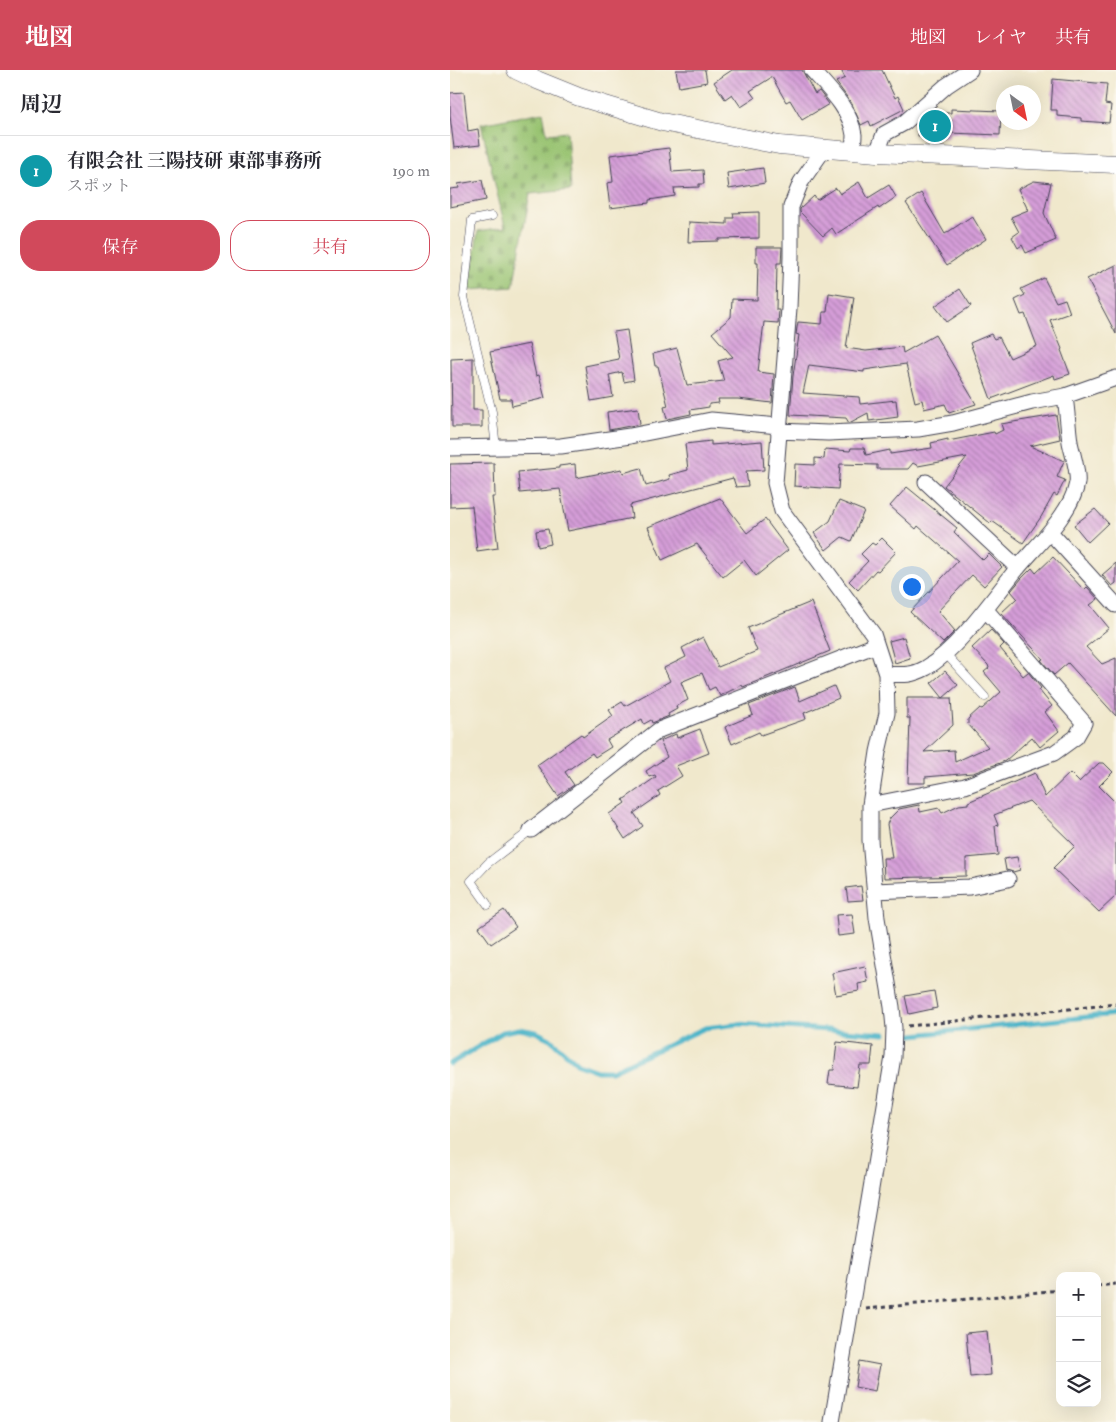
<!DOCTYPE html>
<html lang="ja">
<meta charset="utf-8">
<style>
body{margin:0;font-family:"IM FELL Double Pica","Noto Serif JP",serif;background:#f2f2f3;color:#2b2b33}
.controls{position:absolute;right:15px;bottom:15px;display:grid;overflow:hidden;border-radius:10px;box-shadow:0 5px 20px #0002}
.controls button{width:45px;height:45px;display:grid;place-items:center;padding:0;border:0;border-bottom:1px solid #e1e1e2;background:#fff;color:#2b2b33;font:25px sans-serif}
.compass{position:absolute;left:546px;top:15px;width:45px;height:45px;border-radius:50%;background:#fff;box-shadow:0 5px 20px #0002;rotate:147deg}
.you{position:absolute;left:461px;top:516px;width:18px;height:18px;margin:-12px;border:4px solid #fff;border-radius:50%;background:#1a73e8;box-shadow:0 0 0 8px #1a73e833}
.badge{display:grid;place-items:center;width:32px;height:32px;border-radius:50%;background:#d1495b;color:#fff;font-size:16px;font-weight:700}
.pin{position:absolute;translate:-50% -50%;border:2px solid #fff;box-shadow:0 1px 5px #0006}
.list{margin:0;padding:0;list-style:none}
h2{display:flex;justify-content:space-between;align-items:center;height:65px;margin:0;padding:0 20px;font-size:21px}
h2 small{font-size:16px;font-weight:400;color:#7c7c81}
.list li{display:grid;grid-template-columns:32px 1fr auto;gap:15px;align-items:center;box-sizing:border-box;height:70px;padding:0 20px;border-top:1px solid #e1e1e2}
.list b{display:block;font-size:19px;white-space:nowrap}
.list p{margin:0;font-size:16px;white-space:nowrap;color:#7c7c81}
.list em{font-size:16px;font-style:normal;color:#7c7c81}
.actions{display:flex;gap:10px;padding:15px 20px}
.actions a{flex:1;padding:11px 0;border:1px solid #d1495b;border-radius:20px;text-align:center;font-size:18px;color:#d1495b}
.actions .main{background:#d1495b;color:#fff}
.icon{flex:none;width:28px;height:28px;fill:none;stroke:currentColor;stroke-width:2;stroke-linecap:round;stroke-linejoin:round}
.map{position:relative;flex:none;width:666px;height:1352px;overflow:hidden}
header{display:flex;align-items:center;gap:30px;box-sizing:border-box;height:70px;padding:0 25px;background:#d1495b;color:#fff}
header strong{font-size:24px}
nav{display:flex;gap:28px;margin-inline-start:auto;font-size:18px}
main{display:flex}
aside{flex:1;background:#fff}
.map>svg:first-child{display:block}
.cemetery{fill:url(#cemetery-stones);stroke:#5d7256}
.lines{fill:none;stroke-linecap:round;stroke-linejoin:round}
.stream{stroke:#4ab3c8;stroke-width:5}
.building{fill:url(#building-back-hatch)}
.service-casing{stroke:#414051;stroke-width:9}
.minor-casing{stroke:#414051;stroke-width:17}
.tertiary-casing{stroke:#414051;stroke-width:19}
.path{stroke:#414051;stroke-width:3;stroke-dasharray:4 4;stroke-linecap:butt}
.service{stroke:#fff;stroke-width:8}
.minor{stroke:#fff;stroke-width:15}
.tertiary{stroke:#fff;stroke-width:18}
</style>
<header>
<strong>地図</strong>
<nav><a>地図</a><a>レイヤ</a><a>共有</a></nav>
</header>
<main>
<aside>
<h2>周辺<small></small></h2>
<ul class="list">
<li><span class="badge" style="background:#0f9aa8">1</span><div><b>有限会社 三陽技研 東部事務所</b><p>スポット</p></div><em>190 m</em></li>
</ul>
<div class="actions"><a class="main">保存</a><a>共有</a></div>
</aside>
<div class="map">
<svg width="666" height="1352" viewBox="0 0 666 1352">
<defs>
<pattern id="cemetery-stones" width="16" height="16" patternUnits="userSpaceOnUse" patternTransform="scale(1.25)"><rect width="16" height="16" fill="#98c371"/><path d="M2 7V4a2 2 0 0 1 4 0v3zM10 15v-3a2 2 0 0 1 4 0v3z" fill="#83a763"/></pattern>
<pattern id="building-back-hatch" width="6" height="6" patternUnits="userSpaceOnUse" patternTransform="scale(1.25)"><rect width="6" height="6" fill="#d59dd8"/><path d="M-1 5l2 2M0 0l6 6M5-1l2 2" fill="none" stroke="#ac80b0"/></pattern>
</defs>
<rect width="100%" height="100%" fill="#fbf7ec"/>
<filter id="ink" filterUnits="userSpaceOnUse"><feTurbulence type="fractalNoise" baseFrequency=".02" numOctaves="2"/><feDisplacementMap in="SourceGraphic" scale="10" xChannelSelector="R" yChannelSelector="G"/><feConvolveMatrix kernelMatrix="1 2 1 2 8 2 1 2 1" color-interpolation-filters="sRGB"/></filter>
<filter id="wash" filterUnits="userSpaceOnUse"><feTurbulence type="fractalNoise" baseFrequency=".0096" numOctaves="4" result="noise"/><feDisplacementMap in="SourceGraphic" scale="20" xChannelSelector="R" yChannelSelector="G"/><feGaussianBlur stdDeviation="1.12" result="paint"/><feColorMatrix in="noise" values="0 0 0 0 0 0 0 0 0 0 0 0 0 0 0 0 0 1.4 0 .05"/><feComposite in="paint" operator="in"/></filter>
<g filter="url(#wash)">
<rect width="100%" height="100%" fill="#f0e8cc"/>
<path class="cemetery" d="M93 42 97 64 117 62 121 120 80 124 63 217 19 220 28 161 55 157 31 54Z"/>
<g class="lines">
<path class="stream" d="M453 966 666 944
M0 994 53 962 69 959 86 962 100 969 128 994 147 1001H162L255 958 289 954 435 964"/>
</g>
<g id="blocks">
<path class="building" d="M226 0H255L257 12 229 17Z
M282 0H352L365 24 369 21 379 34 352 50 340 30 336 32 322 7 300 21 305 28 291 37 282 24 275 29 264 12Z
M391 0H432L445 28 448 26 454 39 421 56 419 51 411 55 402 34 386 12 395 8Z
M603 9 657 14 655 34 661 35 659 53 631 51V48L607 46V40H601Z
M14 22 18 61 28 59 30 75 4 78 0 46V23Z
M501 39 551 41 550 65 499 63V67L468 66 470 52H485L486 43H501Z
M219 78 222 102 253 100 254 114H249V117L224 118 225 126 199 130V133L160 138 157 113 163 112 160 85Z
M313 98 315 113 279 119 277 103Z
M32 110 36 130 0 137V119L9 118 8 114Z
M584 111 601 113 594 143 606 170 576 183 572 175 568 178 562 167 569 162 561 147 578 140 568 119Z
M409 112 418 128 439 115 446 127 429 139 428 137 386 164 382 158 373 166 350 142V139L364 126 367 130 386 118 390 124Z
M471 123 495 164 522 146 536 169 497 195 456 133Z
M309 142V168L269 169V171L238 172 239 152 277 154V148H284L283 143Z
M306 177H332L331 193H327L326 240H329L328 253 314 252 308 302 324 304 322 333 288 329H268L269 333 259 334V337L240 340 241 344 217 349 214 337 218 336 208 296H205L203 284 227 278 237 315 274 311 268 291 283 287 262 263 281 247 282 229 307 230 308 193H306Z
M666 195V264L637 209Z
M594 208 606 232 615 229 620 243 600 250 612 279 611 280 620 304 605 309 604 305 541 329 520 273 541 264 544 269 549 267 560 288 587 276 575 244 571 245 565 230 575 225 571 219Z
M510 219 521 236 497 252 485 236Z
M379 223 404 227 396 278 416 281 452 277 453 283 485 265 526 334 499 343 495 334 474 339 472 330 465 332 456 294 414 300V302L359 295 353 323 409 327 410 334 446 330 448 347 419 351 418 343 399 353 396 348 340 345 343 306 349 265 346 264 348 252 372 254 373 242H377Z
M177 260 184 310 174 312 172 302 159 305 163 327 141 331 135 296 169 289 164 262Z
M79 274 86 306 89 305 95 328 62 336 61 329H50L40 282Z
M23 288V340H32V357H2L1 289Z
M188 338 190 354 159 360 157 342Z
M606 345 610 369 580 376 614 391 607 407 615 410 607 426 604 424 591 447 573 473 542 451 540 453 494 416 517 387 468 396 463 393 458 399H427V395L390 394 388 419 344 416 345 394 365 395V388L374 389 375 379 400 381 401 378H414L416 385 440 380V384L482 378 481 373 498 369V371L544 362 545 364 553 360 551 354Z
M261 371V375L312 371 314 400 296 401 298 416 286 417 283 408 180 435 182 448 118 461 110 419 70 423 68 402 109 398V396L125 394 126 408 172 399 173 403 191 398 196 416 220 409 219 405 238 400 235 374Z
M44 393 45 427H42L48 478 27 481 22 436 0 437V394Z
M457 417 507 458 504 462 533 490 539 484 552 497 534 516 522 505 488 541 505 561 493 573 460 542 508 491 468 456 466 459 440 436Z
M270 428 297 463 315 449 338 480 306 506 294 490 273 507 247 474 212 490 198 457Z
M389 431 414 441 401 471 392 467 376 480 364 463 380 451Z
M645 439 658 453 638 472 624 455Z
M98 459 101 474 88 477 86 461Z
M432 468 446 482 428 501 426 500 408 520 399 511 418 491 411 484 422 473 425 475Z
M603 487 634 520 637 517 648 529 640 535 659 558 636 577 652 594 666 588V646L618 593 604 605 591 590 593 589 551 543 567 528 561 521 572 508 582 498 586 503Z
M666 493V513L662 516 652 505Z
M361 532 380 581 293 617 292 615 270 626 265 617 259 620 252 603 231 612 238 630 226 636 227 639 218 644 219 646 202 653 201 650 194 654 192 649 157 670 161 677 145 687 142 683 115 702 124 715 108 726 87 695 131 664 133 667 163 646 159 640 172 632 175 636 220 611 214 598 236 587 232 578 253 567 268 597 307 581 298 558Z
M541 560 554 574 550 578 573 606 578 602 591 618 589 620 602 636 595 642 609 661 590 677 582 667 555 691 523 703 475 707V713H458L460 648H457V628H501L503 655 474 682 504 680 505 692 538 677 518 654V649L530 638 532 639 551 622 534 602 539 598 538 595 522 578Z
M454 567 460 588 445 593 439 571Z
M495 601 508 615 493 628 481 613Z
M384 616 389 628 354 643 356 649 311 665 309 662 282 674 275 657 303 645 299 635 345 617 350 631Z
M250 659 259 683 226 696 232 706 208 721 210 725 184 743 193 756 175 769 159 744 175 733 173 730 206 707 205 705 199 707 196 701 217 687 210 671 226 664 227 668Z
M649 693H654L663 702 649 716 666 733V826L649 842 603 798 625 776 579 731 544 745 548 755 545 756 548 785 516 788V806L434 808 433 788H442L437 754 440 748 449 739 469 735 470 742 489 738 492 743 509 735 518 734V732L585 703 595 727 620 703 629 712Z
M567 787 570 800 563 802 556 800 554 789Z
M411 816 413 830 398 831 396 818Z
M54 840 66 857 41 874 29 857Z
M402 844 405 864 388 866 386 845Z
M415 896 418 912 408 914 409 921 386 925 382 903Z
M484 921 487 938 459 944 455 926Z
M387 972 423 976 421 995H410L407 1017 378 1014 380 1000H384Z
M537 1261 541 1305 520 1307 516 1263Z
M409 1291 430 1295 425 1321 405 1317Z"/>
</g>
</g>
<g filter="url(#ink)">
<use href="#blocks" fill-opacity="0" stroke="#414051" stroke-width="1"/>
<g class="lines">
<defs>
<path id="service" d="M42 146 22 150 14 227 42 342 46 378
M495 583 535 627
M38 835 21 811 38 793 81 760"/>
<path id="minor" d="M362 0C378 18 401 40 404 65 404 70 403 76 403 81
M374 79 351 112 341 137V187L339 238 325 413 332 441 423 564 436 604 437 643 428 682 420 735V770L427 848 442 937 444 958 443 987 382 1352
M427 83 434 64 454 53 496 16 520 0
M328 361 378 363 468 359 503 353 582 332 615 326 666 308
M0 378 111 376 180 366 261 350 329 356
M476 412 568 498
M600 462 666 535
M436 604C453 605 461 606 476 598 509 578 542 530 566 500 585 477 622 443 627 413 629 402 622 383 620 372 618 357 617 341 615 326
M420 735 515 716 604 683 626 667 634 653 536 540
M81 760 209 660 426 575
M424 821 520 817 558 809"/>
<path id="tertiary" d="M66 0 87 10 129 27 212 52 329 75 427 83 666 94"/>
</defs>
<use href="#service" class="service-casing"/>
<use href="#minor" class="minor-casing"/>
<use href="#tertiary" class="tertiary-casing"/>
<path class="path" d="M458 956 666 934
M647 1216 666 1214
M416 1239 610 1220"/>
<use href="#service" class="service"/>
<use href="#minor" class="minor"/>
<use href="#tertiary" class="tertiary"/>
</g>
</g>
</svg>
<div class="controls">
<button>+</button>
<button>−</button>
<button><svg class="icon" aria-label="layers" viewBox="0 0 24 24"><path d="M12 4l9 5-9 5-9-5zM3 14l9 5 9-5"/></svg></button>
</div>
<svg class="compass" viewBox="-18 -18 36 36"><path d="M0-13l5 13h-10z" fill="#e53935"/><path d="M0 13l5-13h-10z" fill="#7c7c81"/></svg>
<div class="you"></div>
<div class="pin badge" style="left:485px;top:56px;background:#0f9aa8">1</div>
</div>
</main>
